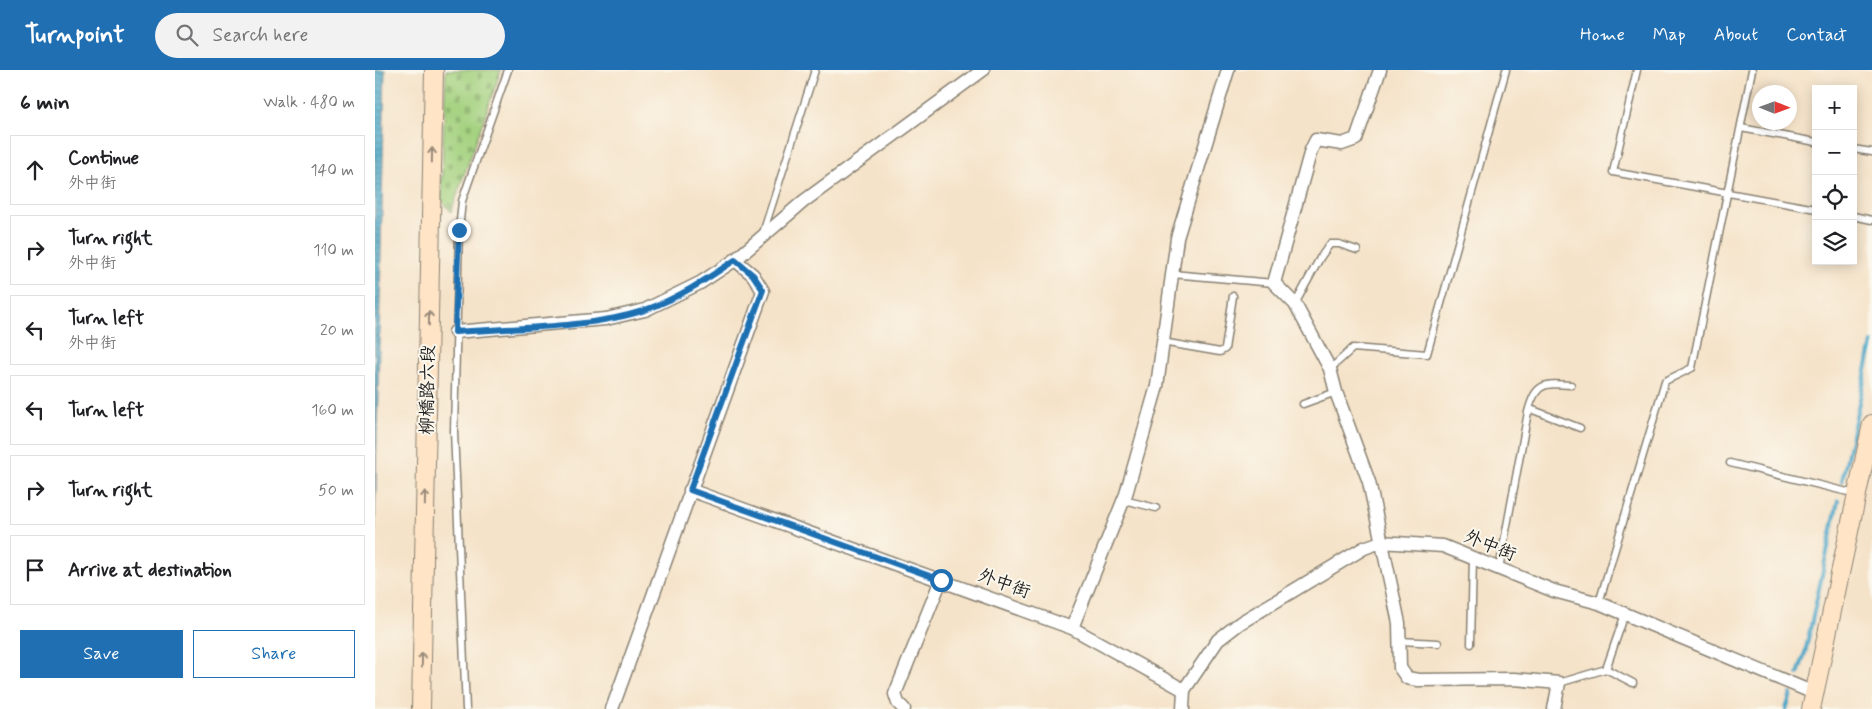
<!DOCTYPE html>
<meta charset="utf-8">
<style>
body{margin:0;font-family:Mynerve,"LXGW WenKai TC",sans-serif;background:#f2f2f2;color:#202124}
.controls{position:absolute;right:15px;top:15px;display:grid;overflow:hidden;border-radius:0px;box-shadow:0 2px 12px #0003}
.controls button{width:45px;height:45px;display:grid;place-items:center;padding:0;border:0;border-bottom:1px solid #e0e0e0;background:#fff;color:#202124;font:25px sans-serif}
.compass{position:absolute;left:1377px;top:15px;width:45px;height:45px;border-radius:50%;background:#fff;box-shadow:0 2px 12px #0003;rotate:91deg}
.stop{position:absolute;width:15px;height:15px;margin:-11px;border:4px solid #1f6fb2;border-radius:50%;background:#fff}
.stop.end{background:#1f6fb2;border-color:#fff;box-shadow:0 1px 5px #0008}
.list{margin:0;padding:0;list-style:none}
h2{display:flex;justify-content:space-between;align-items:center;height:65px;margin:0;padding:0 20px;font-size:21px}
h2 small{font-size:16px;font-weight:400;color:#757577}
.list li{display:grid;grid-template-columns:32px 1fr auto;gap:15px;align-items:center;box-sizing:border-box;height:70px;margin:0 10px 10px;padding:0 10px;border:1px solid #e0e0e0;border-radius:0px}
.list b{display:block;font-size:19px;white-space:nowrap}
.list p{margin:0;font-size:16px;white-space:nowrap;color:#757577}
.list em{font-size:16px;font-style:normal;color:#757577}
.actions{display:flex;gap:10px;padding:15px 20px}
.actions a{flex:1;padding:11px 0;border:1px solid #1f6fb2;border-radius:0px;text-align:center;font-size:18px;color:#1f6fb2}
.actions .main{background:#1f6fb2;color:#fff}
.icon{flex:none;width:28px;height:28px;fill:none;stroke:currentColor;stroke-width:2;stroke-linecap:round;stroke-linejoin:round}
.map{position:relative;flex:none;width:1497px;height:639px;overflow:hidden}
header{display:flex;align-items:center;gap:30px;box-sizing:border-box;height:70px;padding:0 25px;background:#1f6fb2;color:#fff}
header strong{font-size:24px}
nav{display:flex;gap:28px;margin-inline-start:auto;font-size:18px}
.search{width:350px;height:45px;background:#f2f2f2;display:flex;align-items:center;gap:12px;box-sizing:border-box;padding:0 18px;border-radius:28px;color:#757577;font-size:19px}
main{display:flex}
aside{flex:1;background:#fff}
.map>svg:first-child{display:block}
.cemetery{fill:url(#cemetery-stones);stroke:#60774e}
.water{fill:url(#water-rules);stroke:#326072}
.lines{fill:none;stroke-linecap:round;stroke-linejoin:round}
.stream{stroke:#48a5c7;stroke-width:4}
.lane-casing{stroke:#888072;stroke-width:9}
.street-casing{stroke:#888072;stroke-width:15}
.secondary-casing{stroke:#888072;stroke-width:20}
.lane{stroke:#fff;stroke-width:6}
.street{stroke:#fff;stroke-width:12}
.secondary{stroke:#ffe4c6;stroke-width:18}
.oneway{stroke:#998a7a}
.route{stroke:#1f6fb2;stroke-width:6}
.labels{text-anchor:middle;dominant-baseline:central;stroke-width:4;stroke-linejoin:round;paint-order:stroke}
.street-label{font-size:18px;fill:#1c1c1c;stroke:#fbf7ec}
</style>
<header>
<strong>Turnpoint</strong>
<div class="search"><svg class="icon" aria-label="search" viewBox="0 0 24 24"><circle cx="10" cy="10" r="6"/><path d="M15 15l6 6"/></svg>Search here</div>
<nav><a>Home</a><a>Map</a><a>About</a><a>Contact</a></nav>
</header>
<main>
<aside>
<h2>6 min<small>Walk · 480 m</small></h2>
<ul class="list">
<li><svg class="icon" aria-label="ahead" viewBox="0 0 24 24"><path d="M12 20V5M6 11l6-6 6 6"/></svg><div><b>Continue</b><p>外中街</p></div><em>140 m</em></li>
<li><svg class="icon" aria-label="right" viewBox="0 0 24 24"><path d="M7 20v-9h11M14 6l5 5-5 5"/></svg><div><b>Turn right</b><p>外中街</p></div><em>110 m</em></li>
<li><svg class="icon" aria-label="left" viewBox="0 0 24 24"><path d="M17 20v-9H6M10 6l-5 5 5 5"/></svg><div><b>Turn left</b><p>外中街</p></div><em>20 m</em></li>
<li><svg class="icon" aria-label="left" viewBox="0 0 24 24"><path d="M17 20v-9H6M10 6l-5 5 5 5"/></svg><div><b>Turn left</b></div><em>160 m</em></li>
<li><svg class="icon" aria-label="right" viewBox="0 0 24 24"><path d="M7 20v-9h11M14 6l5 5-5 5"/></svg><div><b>Turn right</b></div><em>50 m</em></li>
<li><svg class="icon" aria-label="arrive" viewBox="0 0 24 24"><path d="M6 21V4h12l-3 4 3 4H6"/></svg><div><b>Arrive at destination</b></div></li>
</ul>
<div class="actions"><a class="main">Save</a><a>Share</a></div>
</aside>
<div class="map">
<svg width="1497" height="639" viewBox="0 0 1497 639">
<defs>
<pattern id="cemetery-stones" width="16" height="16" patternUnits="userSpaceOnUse" patternTransform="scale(1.25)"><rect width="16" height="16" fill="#a4d280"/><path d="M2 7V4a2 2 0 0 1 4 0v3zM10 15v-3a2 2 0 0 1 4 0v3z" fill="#8db46e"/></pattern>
<pattern id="water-rules" width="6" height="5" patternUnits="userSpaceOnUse" patternTransform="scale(1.25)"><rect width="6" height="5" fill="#48a5c7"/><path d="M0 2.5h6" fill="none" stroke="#3b86a1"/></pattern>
</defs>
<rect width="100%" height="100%" fill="#fbf7ec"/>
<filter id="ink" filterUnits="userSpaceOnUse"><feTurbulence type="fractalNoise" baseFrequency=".02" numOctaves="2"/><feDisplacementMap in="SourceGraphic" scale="10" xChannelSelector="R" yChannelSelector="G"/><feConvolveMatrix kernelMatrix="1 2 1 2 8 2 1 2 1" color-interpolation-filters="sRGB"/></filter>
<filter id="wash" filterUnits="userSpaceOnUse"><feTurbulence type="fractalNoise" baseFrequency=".0096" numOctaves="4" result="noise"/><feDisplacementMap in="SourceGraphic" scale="20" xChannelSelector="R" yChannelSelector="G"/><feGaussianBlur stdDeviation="1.12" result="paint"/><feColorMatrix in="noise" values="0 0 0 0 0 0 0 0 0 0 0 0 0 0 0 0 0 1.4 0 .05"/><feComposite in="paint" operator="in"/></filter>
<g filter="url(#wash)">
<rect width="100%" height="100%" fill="#f5e3c9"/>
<path class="cemetery" d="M71 0H126L76 142 66 129Z"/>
<path class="water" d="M0 0H10L0 461Z"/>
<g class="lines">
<path class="stream" d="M1467 411 1497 273
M1423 604 1430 583 1463 431
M1411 639 1416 624"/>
</g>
</g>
<g filter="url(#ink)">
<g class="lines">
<defs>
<path id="lane" d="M1262 0 1238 102 1441 139
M1366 58 1441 72
M1478 79 1497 82
M1478 146 1497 150
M388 163 440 0
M797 204 899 213
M920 234 945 188 955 174H964L982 180
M787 272 845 282 850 279 858 226
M955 299 978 278 1052 284 1131 0
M928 334 961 322
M1153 342C1161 313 1168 313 1196 315
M1355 393 1481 424
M749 430 781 438
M1124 499 1153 342 1158 340 1205 358
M1224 533 1290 311 1317 298 1377 0
M1025 571 1063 573
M1096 574 1098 488
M1231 599 1258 613
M1184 613 1231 599 1250 544
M91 639 79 361 84 160 87 131 133 0"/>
<path id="street" d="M1005 0 981 69 967 74 941 70 936 80 899 213 920 234 955 299 961 322 994 412 1024 553 1025 598 1032 608 1043 610 1139 609 1184 613 1179 639
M80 262 231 249 270 240 325 213 360 190 429 131 608 0
M315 420 697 558 809 620
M697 558 751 424 782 316 802 168 853 0
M237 639 388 221 378 205 360 190
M529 639 523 633 520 624 566 510
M808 639 809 620 843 570 865 553 989 478 1006 472 1068 476 1179 521 1224 533 1439 623"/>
<path id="secondary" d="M46 639 59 0
M1436 639 1497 354"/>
</defs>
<use href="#lane" class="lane-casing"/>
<use href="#street" class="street-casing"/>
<use href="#secondary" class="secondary-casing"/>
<use href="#lane" class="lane"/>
<use href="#street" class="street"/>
<use href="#secondary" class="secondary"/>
</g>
<defs><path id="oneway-shaft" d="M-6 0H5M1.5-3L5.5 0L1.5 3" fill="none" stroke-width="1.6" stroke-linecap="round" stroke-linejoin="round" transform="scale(1.25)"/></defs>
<g class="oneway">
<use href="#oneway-shaft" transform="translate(57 85) rotate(-89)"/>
<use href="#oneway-shaft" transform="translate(54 248) rotate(-89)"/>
<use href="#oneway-shaft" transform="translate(50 428) rotate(-89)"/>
<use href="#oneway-shaft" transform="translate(47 590) rotate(-89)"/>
</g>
</g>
<g class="lines" filter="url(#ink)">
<path class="route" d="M84 160 80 262C136 258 218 258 270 240 302 229 332 209 360 190L378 205 388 220 315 420 566 510"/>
</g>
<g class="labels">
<g class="street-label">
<text transform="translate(53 320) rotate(-89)">柳橋路六段</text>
<text transform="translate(1115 476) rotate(22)">外中街</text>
<text transform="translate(629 514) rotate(20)">外中街</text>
</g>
</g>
</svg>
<div class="controls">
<button>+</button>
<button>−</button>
<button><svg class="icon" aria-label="locate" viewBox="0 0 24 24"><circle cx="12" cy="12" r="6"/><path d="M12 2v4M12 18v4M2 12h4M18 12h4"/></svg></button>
<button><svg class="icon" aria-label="layers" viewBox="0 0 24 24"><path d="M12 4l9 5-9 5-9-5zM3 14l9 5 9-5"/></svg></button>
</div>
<svg class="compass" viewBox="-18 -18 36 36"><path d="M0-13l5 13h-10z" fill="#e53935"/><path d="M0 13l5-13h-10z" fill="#757577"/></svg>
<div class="stop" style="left:566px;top:510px"></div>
<div class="stop end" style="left:84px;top:160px"></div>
</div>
</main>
